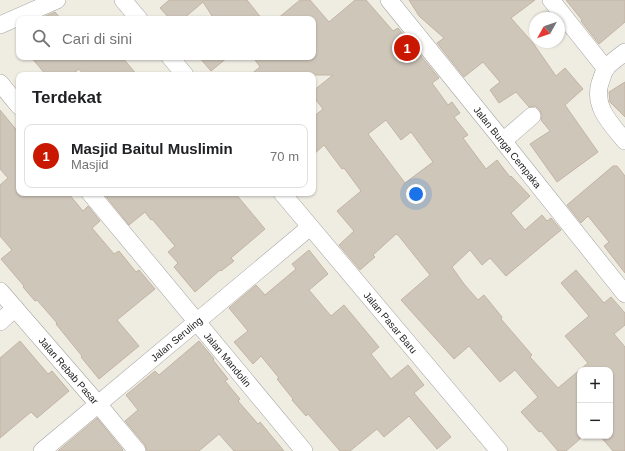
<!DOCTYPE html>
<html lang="id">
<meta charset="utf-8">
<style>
body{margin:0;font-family:Arial,sans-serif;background:#f2f2f2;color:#202124}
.controls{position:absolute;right:12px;bottom:12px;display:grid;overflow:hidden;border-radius:8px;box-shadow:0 1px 3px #0004}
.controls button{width:36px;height:36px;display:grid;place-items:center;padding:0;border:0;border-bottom:1px solid #e0e0e0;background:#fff;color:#202124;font:20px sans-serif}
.compass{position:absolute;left:529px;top:12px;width:36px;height:36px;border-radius:50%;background:#fff;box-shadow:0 1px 3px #0004;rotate:230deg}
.you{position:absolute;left:416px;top:194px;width:14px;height:14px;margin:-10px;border:3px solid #fff;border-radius:50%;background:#1a73e8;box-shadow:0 0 0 6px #1a73e833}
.badge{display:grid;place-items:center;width:26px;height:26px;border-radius:50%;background:#ca1700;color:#fff;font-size:13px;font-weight:700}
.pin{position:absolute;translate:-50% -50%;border:2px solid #fff;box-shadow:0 1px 4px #0006}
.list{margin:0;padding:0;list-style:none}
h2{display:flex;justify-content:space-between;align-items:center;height:52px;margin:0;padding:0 16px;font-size:17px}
h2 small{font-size:13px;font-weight:400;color:#757577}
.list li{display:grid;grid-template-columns:26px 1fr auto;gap:12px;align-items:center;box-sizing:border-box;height:64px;margin:0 8px 8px;padding:0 8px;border:1px solid #e0e0e0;border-radius:8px}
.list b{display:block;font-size:15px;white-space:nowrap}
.list p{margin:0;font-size:13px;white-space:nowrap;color:#757577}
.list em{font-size:13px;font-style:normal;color:#757577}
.icon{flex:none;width:22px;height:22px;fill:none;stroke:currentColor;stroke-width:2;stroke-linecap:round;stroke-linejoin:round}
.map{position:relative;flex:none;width:625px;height:451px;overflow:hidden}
.search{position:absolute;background:#fff;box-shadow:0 1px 3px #0004;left:16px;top:16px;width:300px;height:44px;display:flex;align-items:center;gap:10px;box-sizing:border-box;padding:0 14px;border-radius:8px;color:#757577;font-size:15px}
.panel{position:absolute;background:#fff;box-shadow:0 1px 3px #0004;left:16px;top:72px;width:300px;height:124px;border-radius:8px}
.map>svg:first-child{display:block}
.building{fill:#cfc6ba;stroke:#c2b4a3;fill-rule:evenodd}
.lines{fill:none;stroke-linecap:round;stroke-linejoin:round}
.minor-casing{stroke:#a4a4a4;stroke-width:18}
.minor{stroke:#fff;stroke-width:17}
.labels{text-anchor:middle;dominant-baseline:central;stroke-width:3.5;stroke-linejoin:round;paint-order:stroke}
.street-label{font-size:10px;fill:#1d1d1d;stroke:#fff}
</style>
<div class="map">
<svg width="625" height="451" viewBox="0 0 625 451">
<rect width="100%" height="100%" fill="#efece2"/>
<path class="building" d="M169 0H247L262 19H214L203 2 183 19H170L160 8Z
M300 0H310L329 22 355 0H366L393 31 398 28 439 78 432 83 448 105 452 102 460 113 454 117 468 135 463 138 486 169 497 160 510 177 511 176 530 196 511 213 525 230 542 215 547 221 551 218 561 230 506 276 490 258 482 265 470 250 452 267 464 284 478 300 484 295 502 317 501 319 532 355 530 357 558 388 588 363 565 336 589 316 561 283 576 270 604 303 611 297 625 313V325L614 334 625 347V451H613L600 436H610V370H580V439L566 451H558L541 431 539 432 521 412 538 397 515 370 500 382 469 346 454 359 401 300 430 275 398 235 396 234 373 255 375 257 360 270 339 245 354 231 337 211 361 191 344 168 342 169 324 145 313 155V117L323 109 313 96V91L333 75H250L260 67 253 57H313V19H277ZM386 120 401 140 411 132 433 162 405 183 368 134Z
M409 0H535L511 18 533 43 556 76 565 68 583 89 565 105 598 152 557 182 530 144 550 131 541 120 542 115 540 110 535 106 529 107 516 92 499 103 490 90 500 82 483 62 464 77 437 43 444 38 419 16Z
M566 0H625V22L599 44 581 21 582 20Z
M55 12 61 19H39Z
M31 57H122L137 75H84L79 69 71 75H46Z
M199 57H228L211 71Z
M625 82V117L610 102 609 92Z
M0 110 19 133V193H68L83 211 88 206 100 221 92 228 114 254 119 251 136 272 139 270 155 289 117 320 139 346 99 379 81 357 82 356 56 324 57 323 37 300 35 301 23 287 24 286 1 259 12 250 0 236V185L8 178 0 169Z
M613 166H617L625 176V273L604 246 609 242 588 216 581 223 567 205Z
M104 193H235L265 229 231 258 234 261 221 271 220 270 195 292 174 267 178 263 168 252 175 246 152 219 151 220 145 212 129 225 104 194Z
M309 250 328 274 309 290 331 316 344 305 379 347 371 354 391 379 408 365 424 385 414 393 451 437 437 449 409 416 384 437 377 429 350 451H340L308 414 306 416 292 400 293 399 277 379 279 378 261 356 253 364 234 342 248 331 229 308 256 285 265 295 296 269 292 264Z
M20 341 48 374 52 371 69 391 37 418 31 412 0 438V358Z
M199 341 214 359 213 360 228 379 225 381 240 399 238 401 258 424 260 422 284 451H234L219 434 199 451H147L145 445 125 421 138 410 126 395 155 371 159 375Z
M97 418 123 450 122 451H58Z"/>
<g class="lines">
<defs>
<g id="minor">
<path d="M123 0 139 19"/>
<path id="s1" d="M389 0 503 141 625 294"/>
<path d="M551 0 606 69"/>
<path d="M0 25 57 0"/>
<path d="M625 52C619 57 611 62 606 68 603 72 602 79 600 83 593 107 611 124 625 141"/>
<path d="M170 57 185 75"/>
<path d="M0 83 19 106"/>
<path d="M503 141 532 116"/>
<path id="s2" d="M90 193 304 451"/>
<path id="s3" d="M282 193 499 451"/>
<path id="s4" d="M0 291 98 404 137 451"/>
<path d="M0 322 15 308"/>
<path id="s5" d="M42 451 310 227"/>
</g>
</defs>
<use href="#minor" class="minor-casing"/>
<use href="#minor" class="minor"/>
</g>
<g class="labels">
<g class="street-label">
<text stroke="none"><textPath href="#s1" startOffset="189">Jalan Bunga Cempaka</textPath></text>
<text stroke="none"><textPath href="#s3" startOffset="169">Jalan Pasar Baru</textPath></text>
<text stroke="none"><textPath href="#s5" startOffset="175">Jalan Seruling</textPath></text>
<text stroke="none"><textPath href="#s2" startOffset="216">Jalan Mandolin</textPath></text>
<text stroke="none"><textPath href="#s4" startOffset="105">Jalan Rebab Pasar</textPath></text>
</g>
</g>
</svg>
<div class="controls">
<button>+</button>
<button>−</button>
</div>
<svg class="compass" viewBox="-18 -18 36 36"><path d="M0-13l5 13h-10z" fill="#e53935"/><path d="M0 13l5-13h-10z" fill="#757577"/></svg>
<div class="you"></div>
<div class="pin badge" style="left:407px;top:48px">1</div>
<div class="search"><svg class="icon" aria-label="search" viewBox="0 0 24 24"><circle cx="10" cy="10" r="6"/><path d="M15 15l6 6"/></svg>Cari di sini</div>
<section class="panel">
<h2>Terdekat<small></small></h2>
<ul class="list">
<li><span class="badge">1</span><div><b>Masjid Baitul Muslimin</b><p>Masjid</p></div><em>70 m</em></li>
</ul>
</section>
</div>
